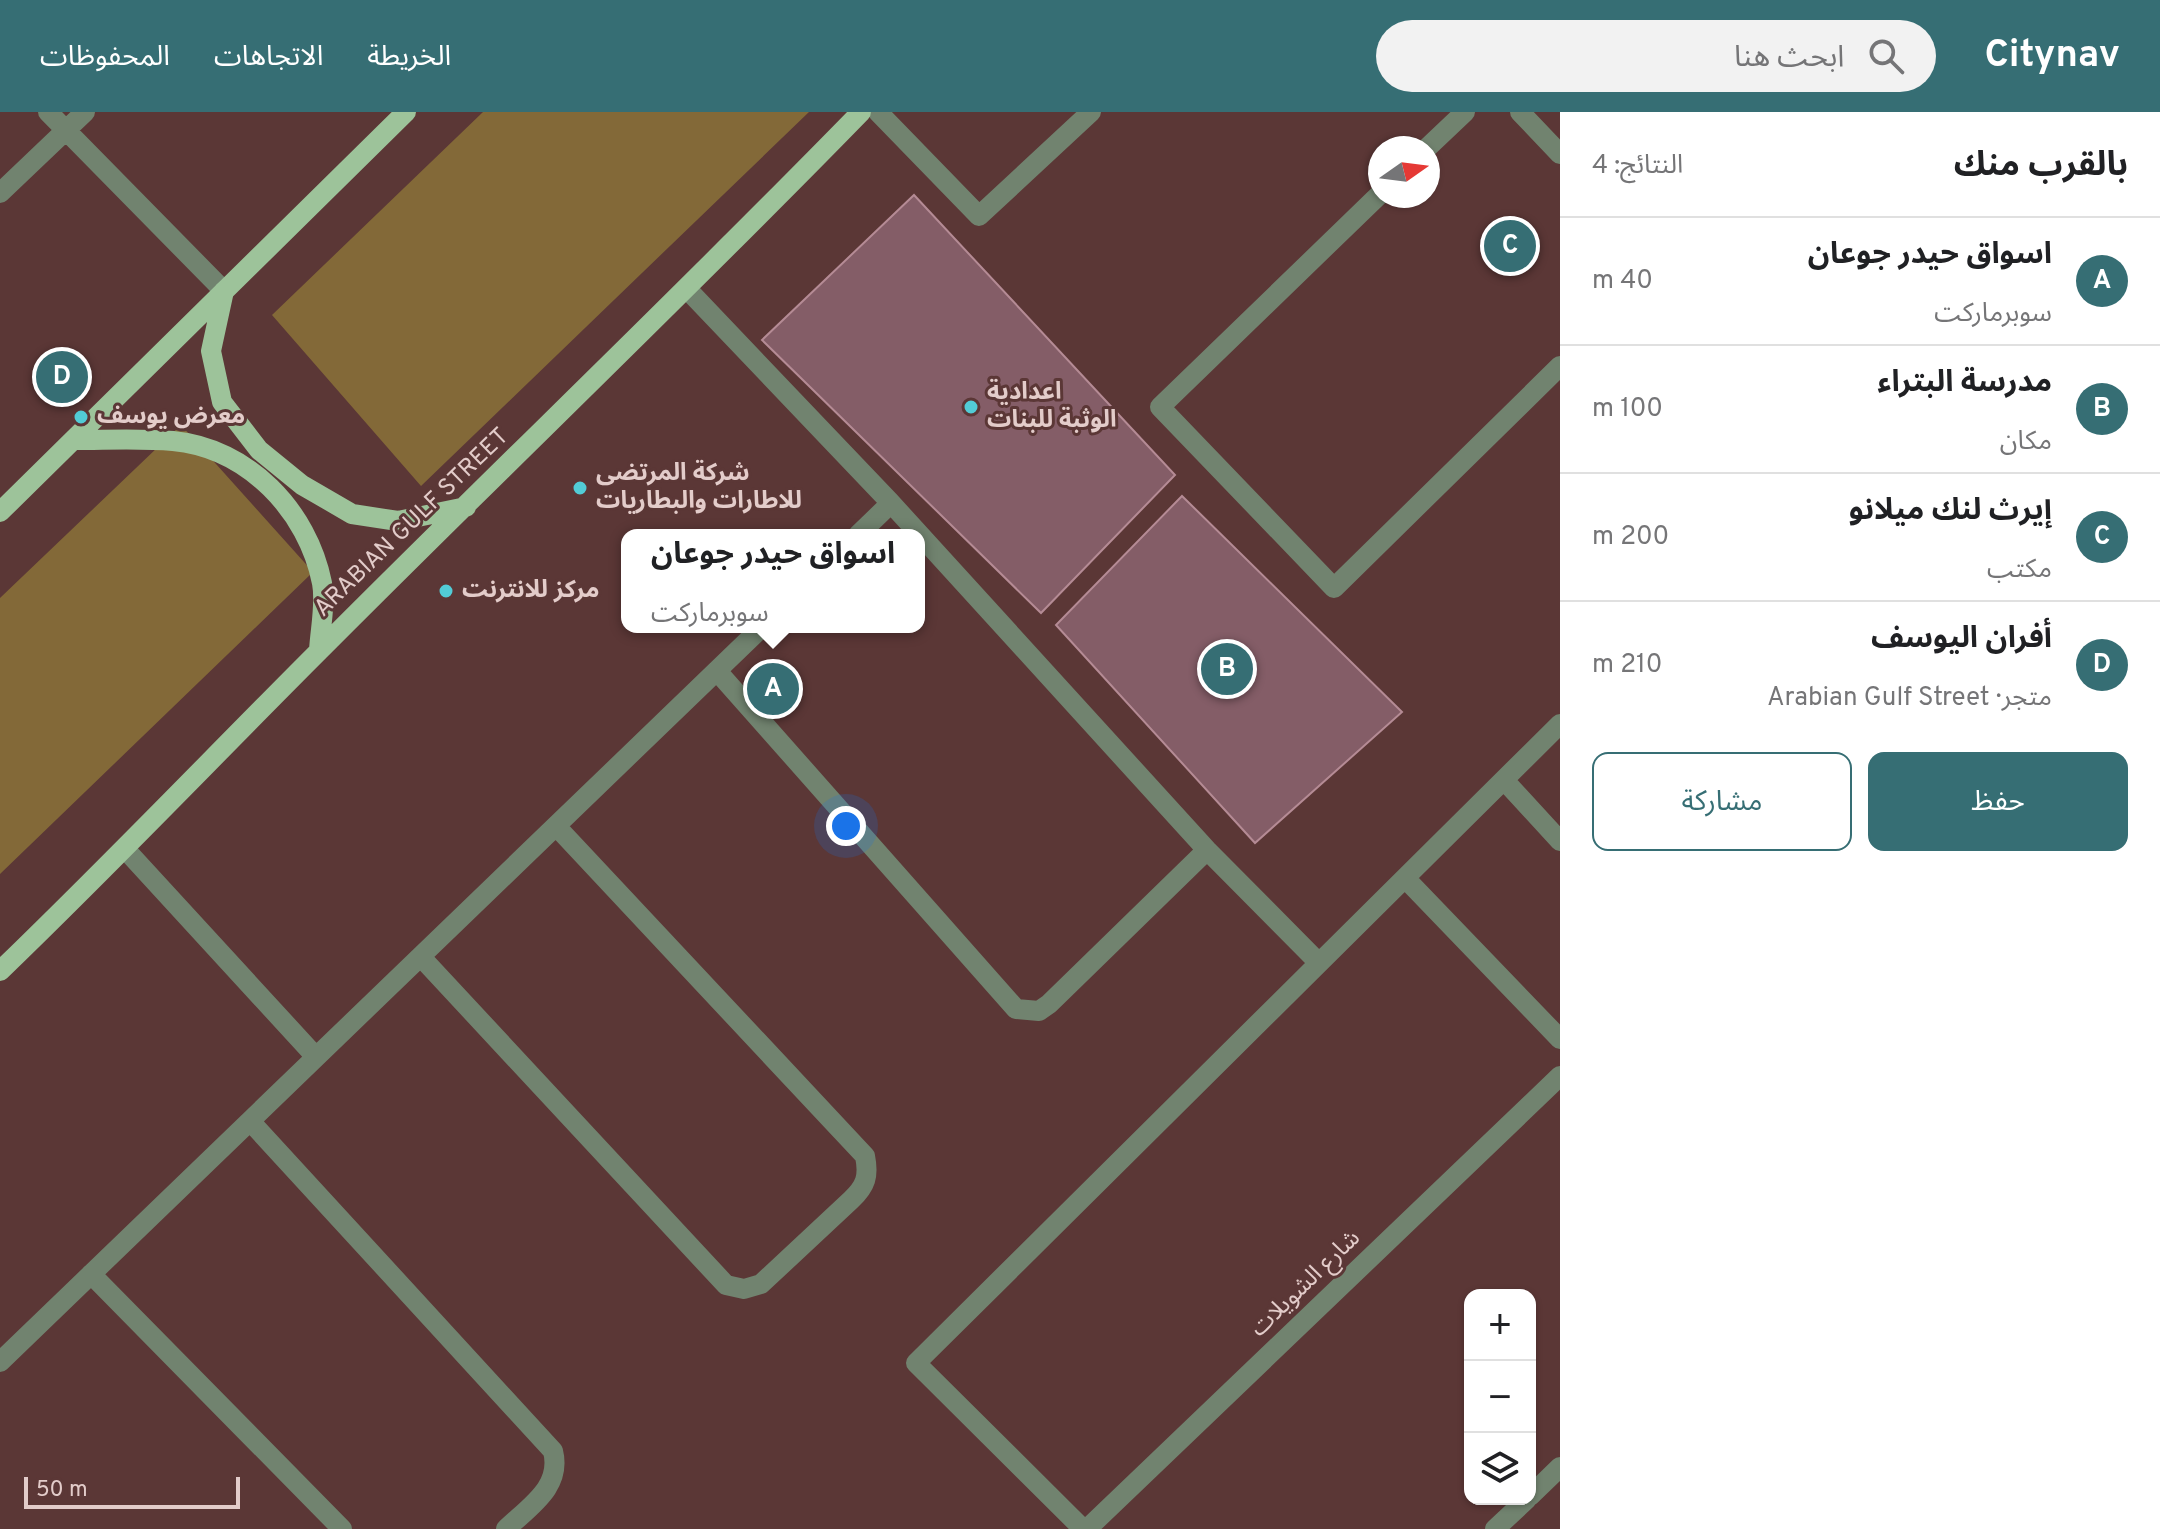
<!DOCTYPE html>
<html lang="ar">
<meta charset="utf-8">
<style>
body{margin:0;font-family:Overpass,"Noto Sans Arabic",sans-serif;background:#f2f2f2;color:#202124;direction:rtl}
.controls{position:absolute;right:24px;bottom:24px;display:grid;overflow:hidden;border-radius:16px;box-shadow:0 2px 6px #0004}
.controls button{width:72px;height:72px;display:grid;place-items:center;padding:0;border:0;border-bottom:2px solid #e0e0e0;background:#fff;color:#202124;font:40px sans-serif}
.compass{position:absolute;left:1368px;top:24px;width:72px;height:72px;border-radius:50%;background:#fff;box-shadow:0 2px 6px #0004;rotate:76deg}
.scale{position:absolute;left:24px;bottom:20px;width:216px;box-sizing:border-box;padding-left:8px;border:4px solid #e3ccca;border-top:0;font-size:22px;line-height:28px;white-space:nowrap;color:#e3ccca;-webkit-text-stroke:6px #5b3736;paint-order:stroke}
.you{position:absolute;left:846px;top:714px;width:28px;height:28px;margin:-20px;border:6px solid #fff;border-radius:50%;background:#1a73e8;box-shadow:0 0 0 12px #1a73e833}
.badge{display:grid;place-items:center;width:52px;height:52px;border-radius:50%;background:#366e74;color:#fff;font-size:26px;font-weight:700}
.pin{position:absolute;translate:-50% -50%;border:4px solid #fff;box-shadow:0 2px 8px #0006}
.popup{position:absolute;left:621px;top:417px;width:304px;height:104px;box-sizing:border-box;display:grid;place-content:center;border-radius:16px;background:#fff;filter:drop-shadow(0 2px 6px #0005);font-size:26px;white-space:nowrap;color:#757577}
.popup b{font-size:30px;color:#202124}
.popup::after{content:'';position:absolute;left:50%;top:100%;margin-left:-16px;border:16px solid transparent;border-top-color:#fff}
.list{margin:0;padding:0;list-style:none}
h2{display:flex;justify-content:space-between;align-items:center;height:104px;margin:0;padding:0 32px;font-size:34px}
h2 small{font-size:26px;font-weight:400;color:#757577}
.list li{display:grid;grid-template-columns:52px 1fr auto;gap:24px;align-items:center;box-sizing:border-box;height:128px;padding:0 32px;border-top:2px solid #e0e0e0}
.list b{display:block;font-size:30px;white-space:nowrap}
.list p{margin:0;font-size:26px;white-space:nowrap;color:#757577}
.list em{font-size:26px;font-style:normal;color:#757577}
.actions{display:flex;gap:16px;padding:24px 32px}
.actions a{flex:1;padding:18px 0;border:2px solid #366e74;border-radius:16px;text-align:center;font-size:28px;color:#366e74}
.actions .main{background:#366e74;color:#fff}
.icon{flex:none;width:44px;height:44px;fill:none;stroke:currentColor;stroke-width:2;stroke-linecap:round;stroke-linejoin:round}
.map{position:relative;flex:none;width:1560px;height:1417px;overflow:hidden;direction:ltr}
header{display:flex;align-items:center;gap:48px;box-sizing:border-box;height:112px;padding:0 40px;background:#366e74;color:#fff}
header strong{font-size:38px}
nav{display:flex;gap:44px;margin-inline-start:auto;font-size:28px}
.search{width:560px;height:72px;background:#f2f2f2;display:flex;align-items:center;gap:20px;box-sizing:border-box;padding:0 28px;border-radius:44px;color:#757577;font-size:30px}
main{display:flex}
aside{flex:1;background:#fff}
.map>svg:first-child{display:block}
.green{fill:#836938}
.building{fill:#845d67;stroke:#b58b95;stroke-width:2}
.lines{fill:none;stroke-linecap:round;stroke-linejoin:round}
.minor{stroke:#71836f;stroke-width:20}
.major{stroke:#9dc39a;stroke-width:20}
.poi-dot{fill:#52ccd6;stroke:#5b3736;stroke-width:3}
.labels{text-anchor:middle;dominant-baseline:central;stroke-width:6;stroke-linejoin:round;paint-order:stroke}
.poi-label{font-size:24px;font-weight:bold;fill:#e3ccca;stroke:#5b3736;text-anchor:start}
.street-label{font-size:24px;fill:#e3ccca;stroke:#5b3736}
</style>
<header>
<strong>Citynav</strong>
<div class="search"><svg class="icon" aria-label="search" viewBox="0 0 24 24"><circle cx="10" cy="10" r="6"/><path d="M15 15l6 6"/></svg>ابحث هنا</div>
<nav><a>الخريطة</a><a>الاتجاهات</a><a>المحفوظات</a></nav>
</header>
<main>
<aside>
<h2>بالقرب منك<small>النتائج: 4</small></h2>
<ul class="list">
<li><span class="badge">A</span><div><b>اسواق حيدر جوعان</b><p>سوبرماركت</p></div><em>40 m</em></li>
<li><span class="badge">B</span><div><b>مدرسة البتراء</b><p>مكان</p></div><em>100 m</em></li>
<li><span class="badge">C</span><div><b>إيرث لنك ميلانو</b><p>مكتب</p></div><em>200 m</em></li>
<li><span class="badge">D</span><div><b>أفران اليوسف</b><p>متجر · Arabian Gulf Street</p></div><em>210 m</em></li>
</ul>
<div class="actions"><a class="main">حفظ</a><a>مشاركة</a></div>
</aside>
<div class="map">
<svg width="1560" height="1417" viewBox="0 0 1560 1417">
<rect width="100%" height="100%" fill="#5b3736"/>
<path class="green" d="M483 0H809L421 374 272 203Z
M181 313 313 460 0 762V486Z"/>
<path class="building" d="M914 83 1175 363 1041 501 762 228Z
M1182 384 1402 600 1255 731 1056 513Z"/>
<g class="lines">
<path class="minor" d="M48 0 224 179
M878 0 979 104 1091 0
M1520 0 1560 42
M1427 36 1465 0
M0 81 85 0
M1380 82 1160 295 1334 476 1560 254
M688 178 891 391 1207 738 1319 851
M858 423 891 391
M717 559 1016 897 1039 899 1049 892 1207 738
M1504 668 1560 729
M126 738 316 945
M1405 766 1560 927
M421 845 726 1173 744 1177 761 1172 851 1088C866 1074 869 1064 865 1044L556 714
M250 1009 553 1339C562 1375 530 1394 506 1417
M91 1162 342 1417
M0 1250 762 515
M1530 1384 1560 1355
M1083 1417 916 1251 1560 612
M1087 1417 1560 964
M1495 1417 1527 1387"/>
<path class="major" d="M224 179 211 239 222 290 259 338 302 373 352 402 398 409 466 395
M74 328C107 328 140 326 173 329 248 336 308 399 322 471 326 492 320 518 319 539
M0 400 406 0
M0 859C109 754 213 645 319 539 499 358 683 183 861 0"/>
</g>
<g class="poi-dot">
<circle cx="971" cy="295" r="8"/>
<circle cx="81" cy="305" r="8"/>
<circle cx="580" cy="376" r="8"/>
<circle cx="446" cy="479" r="8"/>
</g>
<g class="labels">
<g class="poi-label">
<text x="987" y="281">اعدادية<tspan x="987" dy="28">الوثبة للبنات</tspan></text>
<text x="97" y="305">معرض يوسف</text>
<text x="596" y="362">شركة المرتضى<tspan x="596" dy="28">للاطارات والبطاريات</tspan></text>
<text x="462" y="479">مركز للانترنت</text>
</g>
<g class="street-label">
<text transform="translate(412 411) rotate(-44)">ARABIAN GULF STREET</text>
<text transform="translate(1306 1172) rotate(-44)">شارع الشويلات</text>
</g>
</g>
</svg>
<div class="controls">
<button>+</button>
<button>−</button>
<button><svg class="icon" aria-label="layers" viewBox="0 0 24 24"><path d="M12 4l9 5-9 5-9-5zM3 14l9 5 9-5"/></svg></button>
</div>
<svg class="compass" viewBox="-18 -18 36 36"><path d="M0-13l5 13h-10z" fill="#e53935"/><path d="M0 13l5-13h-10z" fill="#757577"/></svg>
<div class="scale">50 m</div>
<div class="you"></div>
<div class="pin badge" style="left:773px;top:577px">A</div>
<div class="popup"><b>اسواق حيدر جوعان</b>سوبرماركت</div>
<div class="pin badge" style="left:1227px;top:557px">B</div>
<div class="pin badge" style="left:1510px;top:134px">C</div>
<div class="pin badge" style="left:62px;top:265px">D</div>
</div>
</main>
